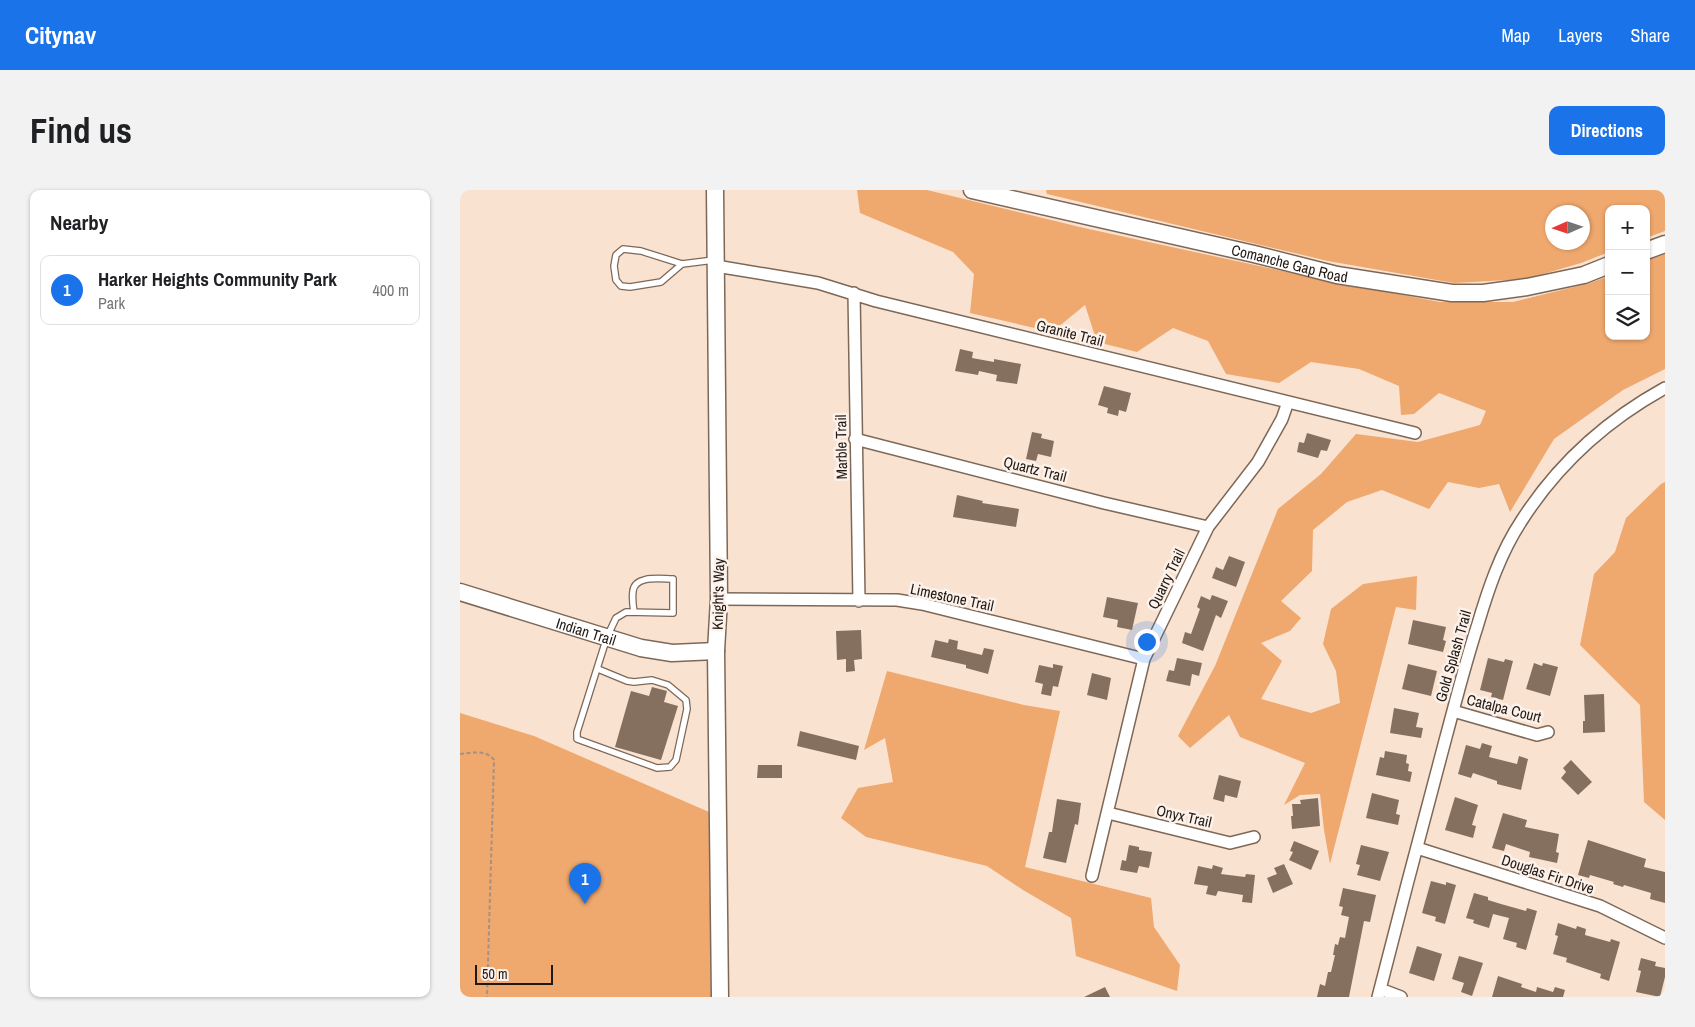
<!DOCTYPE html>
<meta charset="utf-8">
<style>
body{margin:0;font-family:"Archivo Narrow",sans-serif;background:#f2f2f2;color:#202124}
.controls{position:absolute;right:15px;top:15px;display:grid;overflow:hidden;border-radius:10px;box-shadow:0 1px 4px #0004}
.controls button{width:45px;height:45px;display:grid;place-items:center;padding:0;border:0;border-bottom:1px solid #e0e0e0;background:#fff;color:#202124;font:25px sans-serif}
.compass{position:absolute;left:1085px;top:15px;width:45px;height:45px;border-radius:50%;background:#fff;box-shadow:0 1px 4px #0004;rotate:267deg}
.scale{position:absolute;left:15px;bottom:12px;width:78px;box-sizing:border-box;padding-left:5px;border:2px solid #201812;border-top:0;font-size:14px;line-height:18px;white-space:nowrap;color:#201812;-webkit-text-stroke:4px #fcf2eb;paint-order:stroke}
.you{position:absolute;left:686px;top:451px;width:18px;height:18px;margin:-12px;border:4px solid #fff;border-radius:50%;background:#1a73e8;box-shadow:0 0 0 8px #1a73e833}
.badge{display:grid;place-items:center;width:32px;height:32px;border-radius:50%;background:#1a73e8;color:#fff;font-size:16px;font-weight:700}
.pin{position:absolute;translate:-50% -41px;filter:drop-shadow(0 1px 2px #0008)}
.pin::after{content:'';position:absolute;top:26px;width:18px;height:15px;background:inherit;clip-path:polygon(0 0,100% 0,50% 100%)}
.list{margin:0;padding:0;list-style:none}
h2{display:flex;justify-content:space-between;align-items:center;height:65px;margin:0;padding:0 20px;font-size:21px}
h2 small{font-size:16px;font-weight:400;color:#757577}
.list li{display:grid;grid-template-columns:32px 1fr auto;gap:15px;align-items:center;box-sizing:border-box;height:70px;margin:0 10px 10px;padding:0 10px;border:1px solid #e0e0e0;border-radius:10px}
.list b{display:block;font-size:19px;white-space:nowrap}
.list p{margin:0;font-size:16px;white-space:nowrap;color:#757577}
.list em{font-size:16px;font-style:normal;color:#757577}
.icon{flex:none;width:28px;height:28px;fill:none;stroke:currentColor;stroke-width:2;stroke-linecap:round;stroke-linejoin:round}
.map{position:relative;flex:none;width:1205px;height:807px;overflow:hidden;border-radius:10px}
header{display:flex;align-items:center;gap:30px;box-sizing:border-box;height:70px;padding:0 25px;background:#1a73e8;color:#fff}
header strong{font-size:24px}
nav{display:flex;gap:28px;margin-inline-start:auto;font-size:18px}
.intro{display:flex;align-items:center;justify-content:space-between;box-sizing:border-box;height:120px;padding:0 30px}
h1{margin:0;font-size:35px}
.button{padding:12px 22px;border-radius:10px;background:#1a73e8;color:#fff;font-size:18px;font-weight:700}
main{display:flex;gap:30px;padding:0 30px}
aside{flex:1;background:#fff;border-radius:10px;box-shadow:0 1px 4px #0004}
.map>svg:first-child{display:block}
.green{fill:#efa86e;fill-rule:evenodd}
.building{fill:#857060}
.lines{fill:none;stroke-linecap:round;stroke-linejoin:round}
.lane-casing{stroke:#7d6858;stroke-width:8}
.street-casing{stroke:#7d6858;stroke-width:14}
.secondary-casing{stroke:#7d6858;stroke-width:19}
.path{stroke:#a39184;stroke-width:2;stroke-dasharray:4 2.5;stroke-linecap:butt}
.lane{stroke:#fff;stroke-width:5.5}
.street{stroke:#fff;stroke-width:11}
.secondary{stroke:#fff;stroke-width:16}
.labels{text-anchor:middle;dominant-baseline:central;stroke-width:5;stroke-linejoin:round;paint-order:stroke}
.street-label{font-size:15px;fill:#201812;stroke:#fcf2eb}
</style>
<header>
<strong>Citynav</strong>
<nav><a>Map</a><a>Layers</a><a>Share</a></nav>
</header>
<div class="intro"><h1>Find us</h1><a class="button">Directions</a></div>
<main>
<aside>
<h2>Nearby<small></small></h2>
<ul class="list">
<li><span class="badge">1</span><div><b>Harker Heights Community Park</b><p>Park</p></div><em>400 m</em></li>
</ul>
</aside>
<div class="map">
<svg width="1205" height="807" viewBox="0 0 1205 807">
<rect width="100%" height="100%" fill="#fae2d0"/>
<path class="green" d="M397 0H467L624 38 864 90 980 112H1053L1130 93 1149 86V146H1186V71L1205 64V179L1163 200 1094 249 1050 322 1039 294 1019 298 988 292 969 319 922 300 887 312 853 340 852 381 821 411 841 428 830 441 801 453 822 471 801 509 851 523 880 513 876 481 863 454 871 419 903 394 957 386 956 420 936 417 870 674 864 640 860 604 840 605 824 615 845 573 780 547 769 525 730 558 718 546 755 476 818 319 861 284 896 244 958 252 1020 235 1026 221 979 203 954 224 941 225 939 196 899 179 851 172 819 193 766 184 748 151 713 138 677 162 637 152 625 115 592 142 510 123 514 84 493 62 400 23Z
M586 0H1205V41L1186 48V19H1149V62L1121 73 1066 89 994 93 868 71 587 4ZM1092 22H1122V52H1092Z
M1205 292V630L1184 612 1180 515 1120 455 1134 384 1155 362 1166 328 1201 294Z
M427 481 564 515 600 521 565 677 691 708 694 737 720 775 717 801 616 766 611 728 563 700 527 676 406 647 381 628 398 598 433 592 425 548 404 560Z
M0 523 74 546 249 622 251 807H0Z"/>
<path class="building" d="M500 159 513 162 512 168 534 172V169L561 174 557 194 536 191 537 185 519 181 518 185 495 181Z
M644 196 671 203 666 222 659 220 658 226 647 223 648 218 638 215Z
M572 242 582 244 581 248 594 251 591 267 578 264 576 271 566 269Z
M847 243 871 250 867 261 861 260 858 268 837 262 839 252 844 253Z
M497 305 523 311 522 313 559 319 556 337 493 327Z
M769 366 785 372 776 397 752 388 756 377 763 380Z
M752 405 768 411 761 428 756 425 743 461 722 453 725 442 731 444 740 419 737 417 741 406 750 410Z
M647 407 678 413 672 440 657 437 658 430 643 427Z
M953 430 986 437 983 450 986 451 983 462 948 454Z
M401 440 402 469 394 470 395 481 386 482V469L377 470 376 441Z
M489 449 498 451 497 459 522 465 524 458 534 460 528 484 506 478V475L471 467 475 450 488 453Z
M717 468 742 473 739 486 732 484 730 496 706 491 709 480 714 481Z
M1028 468 1044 472 1045 469 1053 471 1043 510 1031 507 1032 503 1020 500Z
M1074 473 1082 476 1083 473 1098 477 1090 506 1066 499Z
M593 474 603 476 598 497 593 496 591 506 581 504 583 494 575 492 579 475 593 478Z
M948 474 977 481 971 506 942 499Z
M632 483 651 488 647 510 627 505Z
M192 497 207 501 204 512 218 516 201 570 155 557 171 501 189 506Z
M1144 504 1145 542 1123 543V531H1125L1124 505Z
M934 518 959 523 956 537 963 538 961 548 930 543Z
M340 541 399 556 396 570 337 556Z
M1022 553 1032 556 1029 567 1057 574 1059 566 1068 569 1061 600 1037 594V591L1013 583 1011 588 998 584 1006 555 1020 559Z
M925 561 947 565 946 573 949 574 948 581 952 582 950 592 916 585 920 567 924 568Z
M1111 570 1132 592 1118 605 1101 588 1106 582 1103 578Z
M298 575H322V588H297Z
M759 585 781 591 777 608 765 605 764 612 753 609Z
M912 603 939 610 936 624 940 625 938 635 906 628Z
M995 607 1018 615 1012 635 1016 636 1013 648 985 640Z
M858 608 860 636 832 639 831 626H833L832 614H841L840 610Z
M597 609 621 613 618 635 615 634 606 673 583 668 589 642H592Z
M1043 623 1067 630 1065 637 1099 644 1096 662 1099 663 1097 673 1069 667 1070 662 1046 654 1044 661 1032 658Z
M1128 650 1186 669 1184 677 1205 682V713L1190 709 1191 703 1164 695 1163 697 1153 694 1154 692 1130 685 1129 688 1118 685Z
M834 651 859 661 851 680 829 670 833 662 830 661Z
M669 655 679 657V660L692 662 689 678 679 676 677 683 660 680 662 670 666 671Z
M901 655 929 662 920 691 897 685 900 675 896 674Z
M824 674 833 694 813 703 807 688 817 684 814 678Z
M753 675 763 678 761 684 785 687 786 684 795 685 792 713 782 712 783 705 758 701 756 706 746 704 748 696 734 694 738 676 752 679Z
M971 691 986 695V692L996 695 985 734 975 731 976 727 962 723Z
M883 698 916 705 910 732 904 731 889 807H857L860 794 865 796 868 782H871L875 765H873L875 754 878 755 880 747 885 748 889 727 881 725 883 717 879 716Z
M1014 703 1028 707V710L1041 714 1066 721 1067 718 1077 721 1066 760 1056 757 1057 753 1043 749 1049 728 1033 724 1029 738 1013 733 1014 730 1006 728Z
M1098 733 1116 739 1117 736 1126 739 1125 745 1150 752 1151 749 1160 752 1149 791 1140 788 1141 784 1106 772 1107 768 1093 764 1098 746 1095 745Z
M957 756 982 764 974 791 949 783Z
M999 766 1023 773 1012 806 1001 802 1004 793 992 789Z
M1181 768 1196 772 1195 776 1205 778V787L1200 807 1176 802 1181 781 1178 780Z
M1038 786 1062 794 1061 797 1076 802 1077 797 1093 802 1095 797 1105 800 1103 807H1032Z
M645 797 650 807H624Z"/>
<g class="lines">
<defs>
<path id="lane" d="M222 74 201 92 170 97 161 96 156 90 154 76 156 65 163 59 181 61 222 74 254 70
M138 479 167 491 174 492 192 490 208 495 226 510 227 519 216 570 210 577 197 578 117 549V542L147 447 156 428 166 422 213 423V389C200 389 175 385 173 401 172 408 173 416 174 422"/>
<path id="street" d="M256 76 358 93 416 111 955 243
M394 103 399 411
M395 249 644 313 748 337
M259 409 437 410 462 414 684 469
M993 521 1077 545 1088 542
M648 623 770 653 794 647
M957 658 1140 716 1205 748
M632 686 684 469 748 337 798 272 822 229 828 212
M920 799 941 807
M918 807C940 720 963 634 986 547 996 510 1005 474 1017 437 1028 400 1040 363 1062 330 1098 274 1147 230 1205 198"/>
<g id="secondary">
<path d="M255 0 259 409 256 461 260 807"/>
<path id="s1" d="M512 0 794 64 877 85 992 103H1023L1067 97 1124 85 1149 75"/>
<path d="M1186 61 1205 54"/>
<path id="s2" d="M0 402 181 458 212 463 256 461"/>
</g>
</defs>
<use href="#lane" class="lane-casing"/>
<use href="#street" class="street-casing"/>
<use href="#secondary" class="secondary-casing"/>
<path class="path" d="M0 564C12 563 26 559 34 570L27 807"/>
<use href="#lane" class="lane"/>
<use href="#street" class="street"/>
<use href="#secondary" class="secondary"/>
</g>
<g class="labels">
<g class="street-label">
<text stroke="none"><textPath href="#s1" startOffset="326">Comanche Gap Road</textPath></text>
<text transform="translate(610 143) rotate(14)">Granite Trail</text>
<text transform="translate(381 257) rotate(-91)">Marble Trail</text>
<text transform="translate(575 279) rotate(14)">Quartz Trail</text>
<text transform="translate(706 389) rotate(-64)">Quarry Trail</text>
<text transform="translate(258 404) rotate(-89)">Knight's Way</text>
<text transform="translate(492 407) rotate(12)">Limestone Trail</text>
<text stroke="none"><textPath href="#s2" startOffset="132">Indian Trail</textPath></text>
<text transform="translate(993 466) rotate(-74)">Gold Splash Trail</text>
<text transform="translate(1044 518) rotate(14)">Catalpa Court</text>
<text transform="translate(724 626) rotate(13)">Onyx Trail</text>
<text transform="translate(1088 684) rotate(18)">Douglas Fir Drive</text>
</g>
</g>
</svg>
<div class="controls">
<button>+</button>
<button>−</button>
<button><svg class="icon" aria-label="layers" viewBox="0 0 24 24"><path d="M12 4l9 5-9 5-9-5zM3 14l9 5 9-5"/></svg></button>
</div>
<svg class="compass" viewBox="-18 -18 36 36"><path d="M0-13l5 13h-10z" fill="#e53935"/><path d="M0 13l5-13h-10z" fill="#757577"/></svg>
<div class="scale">50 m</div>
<div class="you"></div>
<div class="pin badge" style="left:125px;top:714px">1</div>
</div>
</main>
